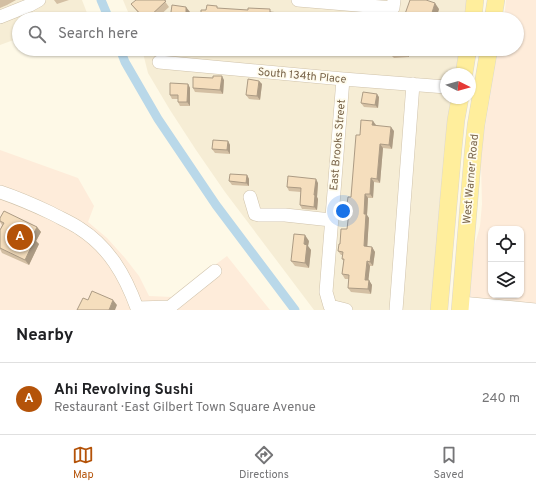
<!DOCTYPE html>
<meta charset="utf-8">
<style>
body{margin:0;font-family:Overpass,sans-serif;background:#f6f6f6;color:#202124}
.controls{position:absolute;right:12px;bottom:12px;display:grid;overflow:hidden;border-radius:8px;box-shadow:0 1px 3px #0004}
.controls button{width:36px;height:36px;display:grid;place-items:center;padding:0;border:0;border-bottom:1px solid #e0e0e0;background:#fff;color:#202124;font:20px sans-serif}
.compass{position:absolute;left:440px;top:68px;width:36px;height:36px;border-radius:50%;background:#fff;box-shadow:0 1px 3px #0004;rotate:95deg}
.you{position:absolute;left:343px;top:211px;width:14px;height:14px;margin:-10px;border:3px solid #fff;border-radius:50%;background:#1a73e8;box-shadow:0 0 0 6px #1a73e833}
.badge{display:grid;place-items:center;width:26px;height:26px;border-radius:50%;background:#b45309;color:#fff;font-size:13px;font-weight:700}
.pin{position:absolute;translate:-50% -50%;border:2px solid #fff;box-shadow:0 1px 4px #0006}
.list{margin:0;padding:0;list-style:none}
h2{display:flex;justify-content:space-between;align-items:center;height:52px;margin:0;padding:0 16px;font-size:17px}
h2 small{font-size:13px;font-weight:400;color:#757577}
.list li{display:grid;grid-template-columns:26px 1fr auto;gap:12px;align-items:center;box-sizing:border-box;height:72px;padding:0 16px;border-top:1px solid #e0e0e0}
.list b{display:block;font-size:15px;white-space:nowrap}
.list p{margin:0;font-size:13px;white-space:nowrap;color:#757577}
.list em{font-size:13px;font-style:normal;color:#757577}
.icon{flex:none;width:22px;height:22px;fill:none;stroke:currentColor;stroke-width:2;stroke-linecap:round;stroke-linejoin:round}
.map{position:relative;flex:none;width:536px;height:310px;overflow:hidden}
.search{position:absolute;background:#fff;box-shadow:0 1px 3px #0004;left:12px;right:12px;top:12px;height:44px;display:flex;align-items:center;gap:10px;box-sizing:border-box;padding:0 14px;border-radius:22px;color:#757577;font-size:15px}
.sheet{height:124px;background:#fff}
nav{display:flex;justify-content:space-around;align-items:center;box-sizing:border-box;height:56px;border-top:1px solid #e0e0e0;background:#fff;font-size:11px;color:#757577}
nav a{display:grid;justify-items:center;gap:2px}
nav .on{color:#b45309}
.map>svg:first-child{display:block}
.residential{fill:#f6edd5}
.commercial{fill:#feecda;fill-rule:evenodd}
.lines{fill:none;stroke-linecap:round;stroke-linejoin:round}
.canal{stroke:#b9d8e9;stroke-width:9}
.minor-casing{stroke:#d0c3ab;stroke-width:14}
.major-casing{stroke:#dcd7d0;stroke-width:18}
.minor{stroke:#fff;stroke-width:13}
.major{stroke:#ffee9c;stroke-width:17}
.wall{fill:#d3bfa3}
.shaded-wall{fill:#ac9b84}
.building{fill:#f5debd;stroke:#ac9b84}
.labels{text-anchor:middle;dominant-baseline:central;stroke-width:3.5;stroke-linejoin:round;paint-order:stroke}
.street-label{font-size:11px;fill:#796449;stroke:#fffcee}
</style>
<div class="map">
<svg width="536" height="310" viewBox="0 0 536 310">
<rect width="100%" height="100%" fill="#fef9e7"/>
<path class="residential" d="M0 0H82L87 13 70 19H19V38L0 45Z
M123 0H468L465 19H131Z
M142 49H460L456 74H446V98H451L444 149 431 310H314L225 192 196 150 170 110 148 73Z"/>
<path class="commercial" d="M506 0H536V310H469L474 248 480 226 482 204 481 163 483 139 498 49H517V19H504ZM491 229H521V295H491Z
M0 150 78 178 94 206 88 222 107 238 125 258 139 276 149 296 172 297 227 256 270 310H0Z"/>
<g class="lines">
<path class="canal" d="M101 0 109 19
M120 49 125 62 158 119 216 205 295 310"/>
<defs>
<path id="minor" d="M298 0 393 8 394 0
M0 17 30 5 39 0
M159 62 343 79 446 87
M343 79 326 292 330 306 346 310
M0 192C18 198 34 205 51 213 60 218 70 222 79 228 109 247 125 275 137 308L139 310
M250 197 255 214 259 215H285L331 220
M461 303 536 310
M137 308 170 307 215 271
M396 310 413 84"/>
<path id="major" d="M473 19 475 0
M493 19 496 0
M464 74 468 49
M439 310 453 150 456 120 460 98
M460 310 473 153 476 125 489 49"/>
</defs>
<use href="#minor" class="minor-casing"/>
<use href="#major" class="major-casing"/>
<use href="#minor" class="minor"/>
<use href="#major" class="major"/>
</g>
<path class="wall" d="M0 0H16L7 5 0 8Z
M54 0H69L57 4Z
M164 0 169 7 156 19H144L135 9 131 4Z
M439 9 436 19H408L405 14Z
M344 49H409V57L394 58 391 55H388L385 52 371 51V54L355 53 353 50Z
M224 80 223 94 195 92 193 88Z
M259 81 262 84 260 100 249 99 246 95Z
M188 84 190 88V106H180L178 102V99H172L170 95Z
M379 97 378 108 364 107 361 103Z
M376 125 394 131 392 149 383 148 380 183 374 182 373 198H368L367 215 369 218 367 247H372L375 252 373 266H370L368 280 372 285 371 294 351 292 348 288 349 279H345L342 274 344 261 342 259 343 255H341L338 251 340 244 347 229 349 207 347 204 351 197 360 135Z
M228 141 230 145V154L215 153 212 149Z
M247 175 249 179V186L232 185 229 181Z
M318 183 317 197 318 199 317 210 302 209 300 205 301 192 289 191 287 187Z
M0 218 37 227 41 232 36 241 39 244 29 265 2 253 0 249V230L2 225 0 222Z
M309 241 308 246 311 250 309 268 295 266 291 261Z"/>
<path class="shaded-wall" d="M435 3 439 9 436 19H433L431 16Z
M186 7 190 12 189 18 186 12Z
M288 14 291 19 287 18Z
M429 15 431 19H428Z
M368 49H370L371 51V54Z
M405 49H409V57L406 52Z
M222 76 224 80 223 94 220 90Z
M259 81 262 84 260 100 257 96Z
M188 84 190 88V106L187 102Z
M377 94 379 97 378 108 375 105Z
M373 121 376 125 375 129 372 125Z
M391 127 394 131 392 149 389 145Z
M228 141 230 145V154L227 150Z
M380 144 383 148 380 183 377 179Z
M247 175 249 179V186L246 183Z
M371 178 374 182 373 198 370 194Z
M316 179 318 183 317 197 318 199 317 210 314 207V195Z
M365 194 368 198 367 215 369 218 367 251 364 246V214Z
M37 227 41 232 36 241 39 244 29 265 25 260 32 237Z
M305 235 309 241 308 246 311 250 309 268 305 263 304 244Z
M372 247 375 252 373 266 370 262Z
M367 261 370 266 368 284 365 280Z
M369 280 372 285 371 294 368 289Z
M113 300 117 305 115 310H109Z"/>
<path class="building" d="M136 0H164L166 1 147 19H145L131 4Z
M410 0H426L435 3 431 16 429 15 428 19H418L405 14Z
M172 5 186 7V12L201 14V10H206L207 5 217 6V8L248 10V8L270 9V12L288 14 287 18 302 19H170Z
M312 14 323 15 322 17 343 18V19H306V18H312Z
M384 49H405L406 52 390 53V50H384Z
M213 76H222L220 90 193 88V77L213 78Z
M248 79 259 81 257 96 246 95Z
M170 83 188 84 187 102H178V95H170Z
M363 92 377 94 375 105 361 103Z
M361 120 373 121 372 125 391 127 389 145 380 144 377 179 371 178 370 194H365L364 214H366L364 246 372 247 370 262 367 261 365 280H369L368 289 348 288 349 275 342 274 344 259H342L343 252 338 251 339 244H340L341 229H347L350 204H347L348 197H351L356 135H360Z
M213 140 228 141 227 150 212 149Z
M230 174 247 175 246 183 229 181Z
M288 176 316 179 314 195H315L314 207 300 205 301 188 287 187Z
M4 211 37 227 32 237 35 239 25 260 0 248V230L4 223 0 221V218Z
M294 234 305 235 304 244 307 245 305 263 291 261Z
M92 291 113 300 109 310H77L83 298 88 300Z"/>
<g class="labels">
<g class="street-label">
<text transform="translate(302 76) rotate(5)">South 134th Place</text>
<text transform="translate(338 145) rotate(-85)">East Brooks Street</text>
<text transform="translate(471 179) rotate(-85)">West Warner Road</text>
</g>
</g>
</svg>
<div class="controls">
<button><svg class="icon" aria-label="locate" viewBox="0 0 24 24"><circle cx="12" cy="12" r="6"/><path d="M12 2v4M12 18v4M2 12h4M18 12h4"/></svg></button>
<button><svg class="icon" aria-label="layers" viewBox="0 0 24 24"><path d="M12 4l9 5-9 5-9-5zM3 14l9 5 9-5"/></svg></button>
</div>
<svg class="compass" viewBox="-18 -18 36 36"><path d="M0-13l5 13h-10z" fill="#e53935"/><path d="M0 13l5-13h-10z" fill="#757577"/></svg>
<div class="you"></div>
<div class="pin badge" style="left:20px;top:237px">A</div>
<div class="search"><svg class="icon" aria-label="search" viewBox="0 0 24 24"><circle cx="10" cy="10" r="6"/><path d="M15 15l6 6"/></svg>Search here</div>
</div>
<section class="sheet">
<h2>Nearby<small></small></h2>
<ul class="list">
<li><span class="badge">A</span><div><b>Ahi Revolving Sushi</b><p>Restaurant · East Gilbert Town Square Avenue</p></div><em>240 m</em></li>
</ul>
</section>
<nav>
<a class="on"><svg class="icon" aria-label="map" viewBox="0 0 24 24"><path d="M3 6l6-2 6 2 6-2v14l-6 2-6-2-6 2zM9 4v14M15 6v14"/></svg>Map</a>
<a><svg class="icon" aria-label="directions" viewBox="0 0 24 24"><path d="M12 3l9 9-9 9-9-9zM9 14v-3h6M13 9l2 2-2 2"/></svg>Directions</a>
<a><svg class="icon" aria-label="saved" viewBox="0 0 24 24"><path d="M7 4h10v16l-5-4-5 4z"/></svg>Saved</a>
</nav>
